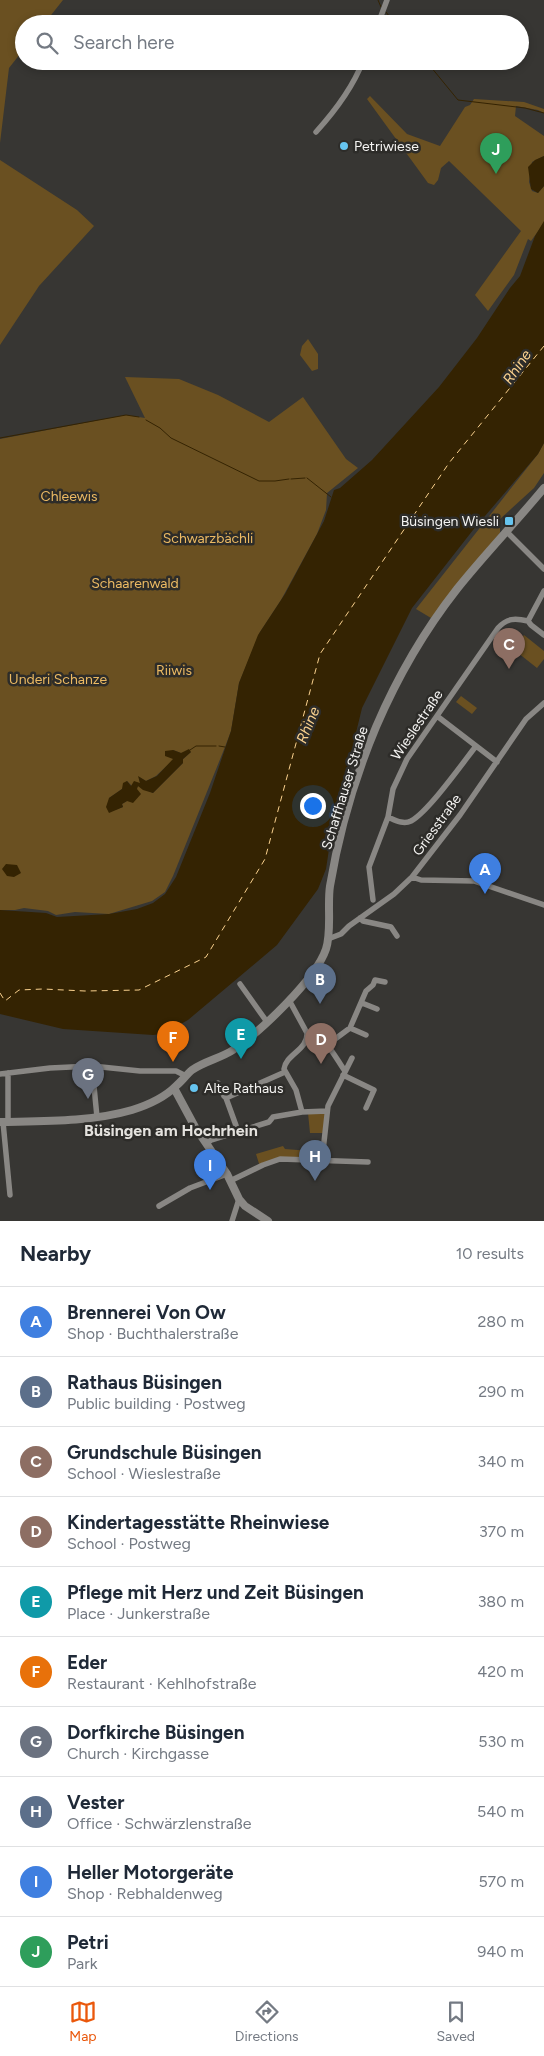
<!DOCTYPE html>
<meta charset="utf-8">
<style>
body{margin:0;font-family:Figtree,sans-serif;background:#f6f6f7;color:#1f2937}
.you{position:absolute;left:312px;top:805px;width:18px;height:18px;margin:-12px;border:4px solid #fff;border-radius:50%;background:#1a73e8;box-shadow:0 0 0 8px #1a73e833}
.badge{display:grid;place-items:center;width:32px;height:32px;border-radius:50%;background:#ea580c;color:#fff;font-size:16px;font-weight:700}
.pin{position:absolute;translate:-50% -41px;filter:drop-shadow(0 1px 2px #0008)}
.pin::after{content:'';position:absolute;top:26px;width:18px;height:15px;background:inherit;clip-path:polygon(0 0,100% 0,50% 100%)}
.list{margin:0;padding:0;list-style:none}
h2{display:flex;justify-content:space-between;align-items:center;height:65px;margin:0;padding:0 20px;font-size:21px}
h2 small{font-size:16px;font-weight:400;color:#747a83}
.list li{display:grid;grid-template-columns:32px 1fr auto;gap:15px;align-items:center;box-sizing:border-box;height:70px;padding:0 20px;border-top:1px solid #e0e1e3}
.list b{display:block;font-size:19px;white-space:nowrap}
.list p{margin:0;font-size:16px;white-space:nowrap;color:#747a83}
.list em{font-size:16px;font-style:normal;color:#747a83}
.icon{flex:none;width:28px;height:28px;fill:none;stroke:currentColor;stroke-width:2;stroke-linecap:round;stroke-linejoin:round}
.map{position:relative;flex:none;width:544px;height:1221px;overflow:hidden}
.search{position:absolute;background:#fff;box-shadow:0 2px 8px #0003;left:15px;right:15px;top:15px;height:55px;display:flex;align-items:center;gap:12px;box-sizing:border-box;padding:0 18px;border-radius:28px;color:#747a83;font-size:19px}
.sheet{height:765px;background:#fff}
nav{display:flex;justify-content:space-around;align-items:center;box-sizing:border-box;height:70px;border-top:1px solid #e0e1e3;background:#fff;font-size:14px;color:#747a83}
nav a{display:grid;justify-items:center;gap:2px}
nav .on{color:#ea580c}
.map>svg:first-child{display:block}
.green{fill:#6a5021;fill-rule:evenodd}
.water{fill:#342302}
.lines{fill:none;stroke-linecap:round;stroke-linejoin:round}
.stream{stroke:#342302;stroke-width:1}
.ferry{stroke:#fad18e;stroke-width:1;stroke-dasharray:6 5;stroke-linecap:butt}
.street{stroke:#898784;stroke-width:5.5}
.secondary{stroke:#898784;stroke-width:8}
.poi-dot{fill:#66c4ef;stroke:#2d2c29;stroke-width:2}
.labels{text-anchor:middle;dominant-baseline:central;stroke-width:5;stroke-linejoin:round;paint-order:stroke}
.poi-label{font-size:14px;fill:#f5f4f2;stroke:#2d2c29;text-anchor:start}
.park-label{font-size:14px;fill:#ecba63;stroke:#2d2c29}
.street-label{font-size:14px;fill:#f5f4f2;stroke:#2d2c29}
.water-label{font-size:15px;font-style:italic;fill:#fad18e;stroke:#2d2c29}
.quarter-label{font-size:16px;font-weight:bold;fill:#e4e2de;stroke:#2d2c29}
</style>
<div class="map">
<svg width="544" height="1221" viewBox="0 0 544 1221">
<rect width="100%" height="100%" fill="#373633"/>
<path class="green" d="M0 0H63L44 24H24V49L9 68 0 143Z
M370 96 407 134 440 146 465 107 470 105 474 99 524 102 544 109V113L538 110 516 106 515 116 544 136V156L532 162 529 182 532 191 538 193 544 186V223L531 241 528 239 514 275 488 311 475 295 521 231 449 161 441 168 438 180 434 185 428 183 367 99Z
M0 160 77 210 94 226 39 286 0 345Z
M308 339 318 354V369L312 371 300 355 302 346Z
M125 377 179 379 218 395 269 422 303 397 346 459 358 468 327 493 326 510 317 534 281 600 260 632 239 683 231 731 225 747 173 876 165 892 152 901 109 914 75 912 56 915 48 911 24 908 15 910H0V439L126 415 145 418ZM173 750 181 753 191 752 182 760 183 763 153 793 138 786 127 801 122 804 123 807 115 810 109 798 122 789 127 781 132 786 140 783 139 777 146 781 156 776 174 759Z
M544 443V473L534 488 500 519V533L431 618 416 609 538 454Z
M524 635 544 651V659L537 668 513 649Z
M461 696 477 708 472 714 456 702Z
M322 1112 325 1114 324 1133H310L308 1113Z
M283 1146 285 1149 323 1152 322 1160 289 1159 260 1167 256 1154Z"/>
<path class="water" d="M544 156V186L538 193 531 189 528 167 535 160Z
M544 221V443L538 454 473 530 412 608 362 708 331 836 326 869 318 889 277 945 188 1020 177 1026 169 1033 153 1035 63 1029 0 1014V910L46 913 57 917 109 914 137 909 153 903 165 894 176 877 210 793 231 731 239 683 258 635 285 594 324 521 334 490 340 488 372 460 439 387 477 338 510 288 520 276 535 236Z
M189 749 191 752 183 759V763L153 793 143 790 138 786 137 789 141 794 133 803 127 801 122 804 123 807 109 813 106 807 109 798 122 789 123 783 127 781 131 786 134 781 140 783 138 776 146 781 157 776 173 759 165 756V751L173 750 181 753Z
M6 864 17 865 21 873 14 877 7 876 2 869Z"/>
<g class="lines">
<path class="stream" d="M378 0 381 7
M386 12 395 24
M426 61 458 100 525 108 544 113
M146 420 160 428 171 438 259 481H275L289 479
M0 438 126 415 139 417
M307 478 331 497
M291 479 305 478
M219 746 225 747
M190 750 196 746H216"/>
<path class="ferry" d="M0 993 5 1001 19 990 43 989 85 991 139 990 206 957 265 859 320 654 449 463 544 346"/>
<path class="street" d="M378 24 387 0
M316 132C335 111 353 87 363 61
M507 532 544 569
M528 621 544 591
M437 716 497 762
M388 817C395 820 403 825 411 821 428 812 462 764 476 746
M412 877 421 880 474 881 544 905
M373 900 369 867 388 817 393 789 407 759 498 628C507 618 515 618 528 621L531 625 544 635
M360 918 363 921 391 927 397 936
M328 939 341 934 349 926 394 894 412 877 460 815 526 719 544 703
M240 984 267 1022
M289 1000 307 1033C324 1032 336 1059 345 1071
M362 1003 377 1009
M350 1028 366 1035
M327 1045 350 1028 366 991 373 985 375 980 385 982
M92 1066 97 1117
M8 1073V1122
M0 1074 50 1068 92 1066 140 1071H176L186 1076
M343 1075 374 1090 366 1108
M218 1083 224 1096 226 1098
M302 1112 296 1090 284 1069C286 1054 308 1050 307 1033
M3 1122 10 1195
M238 1131 226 1098 285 1072
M206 1144 211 1140 269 1122 273 1117 302 1112 327 1111
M322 1160 328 1106 352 1058
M230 1181 263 1165 280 1159 368 1162
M159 1206 190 1188 227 1174
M232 1221 239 1199"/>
<path class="secondary" d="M174 1088 195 1127 227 1174 239 1199 245 1206 268 1221
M0 1122C43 1121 91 1122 132 1110 148 1105 164 1098 176 1086 182 1081 186 1075 192 1070 205 1061 221 1058 233 1050 260 1032 316 979 326 949 332 931 327 905 330 886 339 832 355 777 376 727 397 678 424 631 457 589 485 554 516 522 544 488"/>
</g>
<g class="poi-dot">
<circle cx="344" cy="146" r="5"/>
<rect x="504" y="516" width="10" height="10" rx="2.5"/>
<circle cx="194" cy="1088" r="5"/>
</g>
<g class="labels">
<g class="poi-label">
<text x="354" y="146">Petriwiese</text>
<text x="499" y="521" text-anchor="end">Büsingen Wiesli</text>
<text x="204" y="1088">Alte Rathaus</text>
</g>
<g class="park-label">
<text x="69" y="496">Chleewis</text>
<text x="208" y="538">Schwarzbächli</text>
<text x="135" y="583">Schaarenwald</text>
<text x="174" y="670">Riiwis</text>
<text x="58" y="679">Underi Schanze</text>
</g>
<g class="street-label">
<text transform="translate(417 725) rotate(-56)">Wieslestraße</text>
<text transform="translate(345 788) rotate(-73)">Schaffhauser Straße</text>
<text transform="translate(437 825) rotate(-54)">Griesstraße</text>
</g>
<g class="water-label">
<text transform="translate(517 367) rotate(-56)">Rhine</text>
<text transform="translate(308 725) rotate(-68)">Rhine</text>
</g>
<g class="quarter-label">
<text x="171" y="1130">Büsingen am Hochrhein</text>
</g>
</g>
</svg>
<div class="you"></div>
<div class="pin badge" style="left:485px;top:894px;background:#3f7fe0">A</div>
<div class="pin badge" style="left:320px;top:1004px;background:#5c6f8a">B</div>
<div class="pin badge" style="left:509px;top:669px;background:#8d6e63">C</div>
<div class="pin badge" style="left:321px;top:1064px;background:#8d6e63">D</div>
<div class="pin badge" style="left:241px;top:1059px;background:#0f9aa8">E</div>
<div class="pin badge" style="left:173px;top:1062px;background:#e8710a">F</div>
<div class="pin badge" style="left:88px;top:1099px;background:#6b7280">G</div>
<div class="pin badge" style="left:315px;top:1181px;background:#5c6f8a">H</div>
<div class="pin badge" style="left:210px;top:1190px;background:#3f7fe0">I</div>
<div class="pin badge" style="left:496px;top:174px;background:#2e9e5b">J</div>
<div class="search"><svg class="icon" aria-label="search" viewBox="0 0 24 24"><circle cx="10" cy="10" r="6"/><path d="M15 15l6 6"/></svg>Search here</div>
</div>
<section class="sheet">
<h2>Nearby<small>10 results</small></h2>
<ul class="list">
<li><span class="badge" style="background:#3f7fe0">A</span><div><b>Brennerei Von Ow</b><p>Shop · Buchthalerstraße</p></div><em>280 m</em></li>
<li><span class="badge" style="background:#5c6f8a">B</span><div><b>Rathaus Büsingen</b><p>Public building · Postweg</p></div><em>290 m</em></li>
<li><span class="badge" style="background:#8d6e63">C</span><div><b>Grundschule Büsingen</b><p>School · Wieslestraße</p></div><em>340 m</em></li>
<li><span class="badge" style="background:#8d6e63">D</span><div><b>Kindertagesstätte Rheinwiese</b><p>School · Postweg</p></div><em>370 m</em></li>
<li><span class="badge" style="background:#0f9aa8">E</span><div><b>Pflege mit Herz und Zeit Büsingen</b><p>Place · Junkerstraße</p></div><em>380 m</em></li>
<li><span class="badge" style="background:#e8710a">F</span><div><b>Eder</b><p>Restaurant · Kehlhofstraße</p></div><em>420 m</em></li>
<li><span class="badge" style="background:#6b7280">G</span><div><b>Dorfkirche Büsingen</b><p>Church · Kirchgasse</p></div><em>530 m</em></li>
<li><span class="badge" style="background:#5c6f8a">H</span><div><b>Vester</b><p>Office · Schwärzlenstraße</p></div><em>540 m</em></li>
<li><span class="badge" style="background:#3f7fe0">I</span><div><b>Heller Motorgeräte</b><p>Shop · Rebhaldenweg</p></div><em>570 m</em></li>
<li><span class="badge" style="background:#2e9e5b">J</span><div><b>Petri</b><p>Park</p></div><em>940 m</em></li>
</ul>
</section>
<nav>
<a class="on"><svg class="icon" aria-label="map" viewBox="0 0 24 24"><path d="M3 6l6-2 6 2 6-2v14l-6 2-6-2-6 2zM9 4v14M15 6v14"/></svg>Map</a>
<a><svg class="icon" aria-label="directions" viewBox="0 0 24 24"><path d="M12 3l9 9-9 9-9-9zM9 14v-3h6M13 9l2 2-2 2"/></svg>Directions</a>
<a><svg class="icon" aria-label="saved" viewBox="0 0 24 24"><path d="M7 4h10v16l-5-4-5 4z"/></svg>Saved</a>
</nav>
